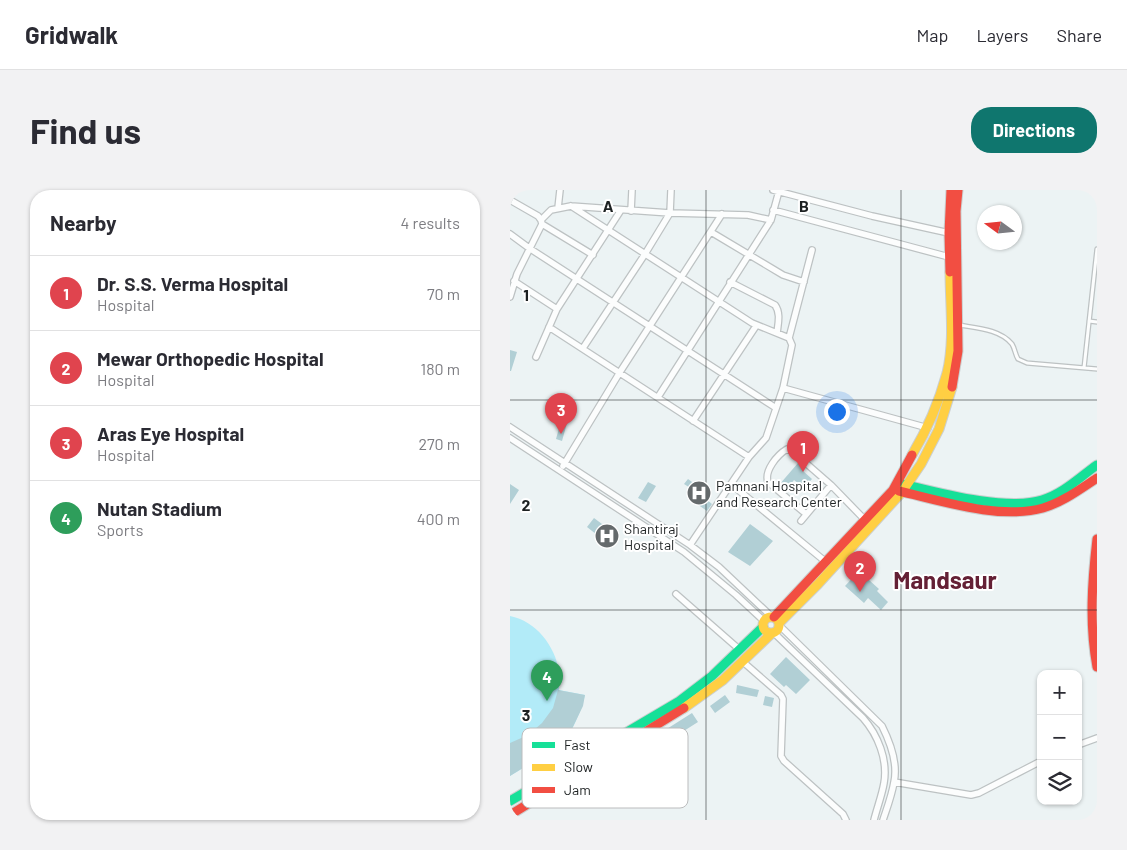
<!DOCTYPE html>
<meta charset="utf-8">
<style>
body{margin:0;font-family:Barlow,sans-serif;background:#f2f2f3;color:#2b2b33}
.controls{position:absolute;right:15px;bottom:15px;display:grid;overflow:hidden;border-radius:10px;box-shadow:0 1px 4px #0004}
.controls button{width:45px;height:45px;display:grid;place-items:center;padding:0;border:0;border-bottom:1px solid #e1e1e2;background:#fff;color:#2b2b33;font:25px sans-serif}
.compass{position:absolute;left:467px;top:15px;width:45px;height:45px;border-radius:50%;background:#fff;box-shadow:0 1px 4px #0004;rotate:285deg}
.you{position:absolute;left:326px;top:221px;width:18px;height:18px;margin:-12px;border:4px solid #fff;border-radius:50%;background:#1a73e8;box-shadow:0 0 0 8px #1a73e833}
.badge{display:grid;place-items:center;width:32px;height:32px;border-radius:50%;background:#0f766e;color:#fff;font-size:16px;font-weight:700}
.pin{position:absolute;translate:-50% -41px;filter:drop-shadow(0 1px 2px #0008)}
.pin::after{content:'';position:absolute;top:26px;width:18px;height:15px;background:inherit;clip-path:polygon(0 0,100% 0,50% 100%)}
.list{margin:0;padding:0;list-style:none}
h2{display:flex;justify-content:space-between;align-items:center;height:65px;margin:0;padding:0 20px;font-size:21px}
h2 small{font-size:16px;font-weight:400;color:#7c7c81}
.list li{display:grid;grid-template-columns:32px 1fr auto;gap:15px;align-items:center;box-sizing:border-box;height:75px;padding:0 20px;border-top:1px solid #e1e1e2}
.list b{display:block;font-size:19px;white-space:nowrap}
.list p{margin:0;font-size:16px;white-space:nowrap;color:#7c7c81}
.list em{font-size:16px;font-style:normal;color:#7c7c81}
.icon{flex:none;width:28px;height:28px;fill:none;stroke:currentColor;stroke-width:2;stroke-linecap:round;stroke-linejoin:round}
.map{position:relative;flex:none;width:587px;height:630px;overflow:hidden;border-radius:20px}
header{display:flex;align-items:center;gap:30px;box-sizing:border-box;height:70px;padding:0 25px;background:#fff;border-bottom:1px solid #e1e1e2}
header strong{font-size:24px}
nav{display:flex;gap:28px;margin-inline-start:auto;font-size:18px}
.intro{display:flex;align-items:center;justify-content:space-between;box-sizing:border-box;height:120px;padding:0 30px}
h1{margin:0;font-size:35px}
.button{padding:12px 22px;border-radius:20px;background:#0f766e;color:#fff;font-size:18px;font-weight:700}
main{display:flex;gap:30px;padding:0 30px}
aside{flex:1;background:#fff;border-radius:20px;box-shadow:0 1px 4px #0004}
.map>svg:first-child{display:block}
.green{fill:#b2ebf8}
.building{fill:#b1cfd5}
.lines{fill:none;stroke-linecap:round;stroke-linejoin:round}
.lane-casing{stroke:#bdc2c3;stroke-width:5.5}
.street-casing{stroke:#bdc2c3;stroke-width:8}
.fast-casing{stroke:#cbcfcf;stroke-width:11}
.slow-casing{stroke:#cbcfcf;stroke-width:11}
.jam-casing{stroke:#cbcfcf;stroke-width:11}
.lane{stroke:#fcfdfd;stroke-width:3}
.street{stroke:#fcfdfd;stroke-width:5.5}
.fast{stroke:#16e098;stroke-width:9}
.slow{stroke:#ffcf43;stroke-width:9}
.jam{stroke:#f24e42;stroke-width:9}
.grid{fill:none;stroke:#1d2122;stroke-width:1;stroke-opacity:0.55}
.labels{text-anchor:middle;dominant-baseline:central;stroke-width:4;stroke-linejoin:round;paint-order:stroke}
.poi-label{font-size:14px;fill:#1d2122;stroke:#fff;text-anchor:start}
.town-label{font-size:24px;font-weight:bold;fill:#642035;stroke:#fff}
.key{fill:#fff;stroke:#bbbcbd;stroke-width:1}
.key-label{font-size:14px;fill:#1d2122}
.grid-label{font-size:16px;text-anchor:middle;font-weight:bold;fill:#1d2122;stroke:#fff;stroke-width:4;stroke-linejoin:round;paint-order:stroke}
</style>
<header>
<strong>Gridwalk</strong>
<nav><a>Map</a><a>Layers</a><a>Share</a></nav>
</header>
<div class="intro"><h1>Find us</h1><a class="button">Directions</a></div>
<main>
<aside>
<h2>Nearby<small>4 results</small></h2>
<ul class="list">
<li><span class="badge" style="background:#e0444e">1</span><div><b>Dr. S.S. Verma Hospital</b><p>Hospital</p></div><em>70 m</em></li>
<li><span class="badge" style="background:#e0444e">2</span><div><b>Mewar Orthopedic Hospital</b><p>Hospital</p></div><em>180 m</em></li>
<li><span class="badge" style="background:#e0444e">3</span><div><b>Aras Eye Hospital</b><p>Hospital</p></div><em>270 m</em></li>
<li><span class="badge" style="background:#2e9e5b">4</span><div><b>Nutan Stadium</b><p>Sports</p></div><em>400 m</em></li>
</ul>
</aside>
<div class="map">
<svg width="587" height="630" viewBox="0 0 587 630">
<rect width="100%" height="100%" fill="#ecf3f4"/>
<path class="green" d="M0 426C26 431 45 456 49 481 50 487 49 494 49 500L75 505C72 518 67 529 61 541L58 540 45 554 47 557 0 586Z"/>
<path class="building" d="M0 160 7 162 1 181H0Z
M51 231 57 233 52 251 46 249Z
M288 273 295 278 293 281 302 289 294 298 284 290 276 300 269 295Z
M178 289 201 306 197 310 202 314 197 321 177 307 182 299 174 294Z
M138 292 146 296 136 312 128 308Z
M0 294 9 300 0 314Z
M84 328 108 346 101 356 77 337Z
M240 334 263 351 240 376 218 362Z
M349 381 369 399 367 401 378 412 371 420 358 408 354 413 335 396Z
M276 467 300 490 286 504 276 495 274 497 260 484Z
M227 495 249 500 247 507 226 503Z
M48 500 75 505 73 516 61 541 58 540 45 555 47 557 0 586V553L18 545 32 533 43 518Z
M215 505 220 512 205 523 200 516Z
M255 506 264 508 262 517 253 515Z
M182 523 188 532 158 551 152 542Z"/>
<g class="lines">
<defs>
<path id="lane" d="M579 131 587 132
M449 135C466 138 490 139 502 154 505 159 505 164 508 169L517 173 587 179
M574 178 587 59"/>
<path id="street" d="M263 0 362 26 439 43
M0 10 28 26 31 30 32 34 7 84 0 107
M61 16 242 133 279 148 282 155 273 198 256 248 239 267 180 355
M48 18 50 0
M263 20 439 67
M121 21 122 0
M31 30 41 20 61 16 160 23 238 25 261 30
M32 34 83 65
M201 42 273 85 294 92
M0 44 19 58 266 218
M4 91 47 119
M220 92 265 115C271 123 268 134 267 143
M39 137 239 267
M279 148 302 60
M73 158 135 64 160 23 161 0
M26 167 47 119 111 20
M273 198 418 238
M148 207 261 30 269 1
M183 231 246 136
M0 237 180 355 209 377 261 426
M0 248 174 362 226 405 254 431
M53 276 110 182 212 24
M221 294 316 372
M296 324 258 292C254 281 267 265 277 259L282 261 321 295 355 330
M291 331 321 295
M166 404 230 460
M270 436 372 536C380 552 388 574 384 592 382 605 377 618 373 630
M264 443 353 528C368 545 378 570 374 593 372 605 367 618 364 630
M232 471 271 505 273 509 271 566 274 571 333 624 336 630
M568 555 587 548
M384 592 461 605 469 603 531 571"/>
<path id="fast" d="M393 294C430 303 496 321 532 310 553 304 570 287 587 275
M0 611 168 512 202 486 253 437"/>
<path id="slow" d="M402 265C417 240 429 212 437 183 445 151 440 115 440 82
M253 435a8 8 0 1 1 16 0a8 8 0 1 1-16 0Z
M269 433 308 394 392 302 411 274 429 239 442 197
M174 518 213 490 262 443"/>
<path id="jam" d="M440 82 439 43 441 0
M442 197 448 161 446 21 448 0
M389 301C432 311 490 330 533 318 553 312 570 299 587 288
M587 349C582 392 579 434 587 477
M264 427 383 300 402 265
M0 625 174 518"/>
</defs>
<use href="#lane" class="lane-casing"/>
<use href="#street" class="street-casing"/>
<use href="#fast" class="fast-casing"/>
<use href="#slow" class="slow-casing"/>
<use href="#jam" class="jam-casing"/>
<use href="#lane" class="lane"/>
<use href="#street" class="street"/>
<use href="#fast" class="fast"/>
<use href="#slow" class="slow"/>
<use href="#jam" class="jam"/>
</g>
<path class="grid" d="M196 0V630M391 0V630M0 210H587M0 420H587"/>
<defs>
<symbol id="hospital-disc" viewBox="-11 -11 22 22"><circle r="9.5" fill="#656a6c" stroke="#fff"/><path d="M-5-5h3v3.5h4V-5h3V5h-3V1.5h-4V5h-3Z" fill="#fff"/></symbol>
</defs>
<g fill-rule="evenodd">
<use href="#hospital-disc" x="175" y="289" width="28" height="28"/>
<use href="#hospital-disc" x="83" y="332" width="28" height="28"/>
</g>
<g class="labels">
<g class="poi-label">
<text x="206" y="295">Pamnani Hospital<tspan x="206" dy="16">and Research Center</tspan></text>
<text x="114" y="338">Shantiraj<tspan x="114" dy="16">Hospital</tspan></text>
</g>
<g class="town-label">
<text x="435" y="389">Mandsaur</text>
</g>
</g>
<rect x="12" y="538" width="166" height="80" rx="8" class="key"/>
<rect x="22" y="552" width="23" height="6" fill="#16e098"/>
<rect x="22" y="574" width="23" height="7" fill="#ffcf43"/>
<rect x="22" y="597" width="23" height="6" fill="#f24e42"/>
<g class="key-label">
<text x="54" y="560">Fast</text>
<text x="54" y="582">Slow</text>
<text x="54" y="605">Jam</text>
</g>
<g class="grid-label">
<text x="98" y="22">A</text>
<text x="294" y="22">B</text>
<text x="16" y="111">1</text>
<text x="16" y="321">2</text>
<text x="16" y="531">3</text>
</g>
</svg>
<div class="controls">
<button>+</button>
<button>−</button>
<button><svg class="icon" aria-label="layers" viewBox="0 0 24 24"><path d="M12 4l9 5-9 5-9-5zM3 14l9 5 9-5"/></svg></button>
</div>
<svg class="compass" viewBox="-18 -18 36 36"><path d="M0-13l5 13h-10z" fill="#e53935"/><path d="M0 13l5-13h-10z" fill="#7c7c81"/></svg>
<div class="you"></div>
<div class="pin badge" style="left:293px;top:282px;background:#e0444e">1</div>
<div class="pin badge" style="left:350px;top:402px;background:#e0444e">2</div>
<div class="pin badge" style="left:51px;top:244px;background:#e0444e">3</div>
<div class="pin badge" style="left:37px;top:511px;background:#2e9e5b">4</div>
</div>
</main>
